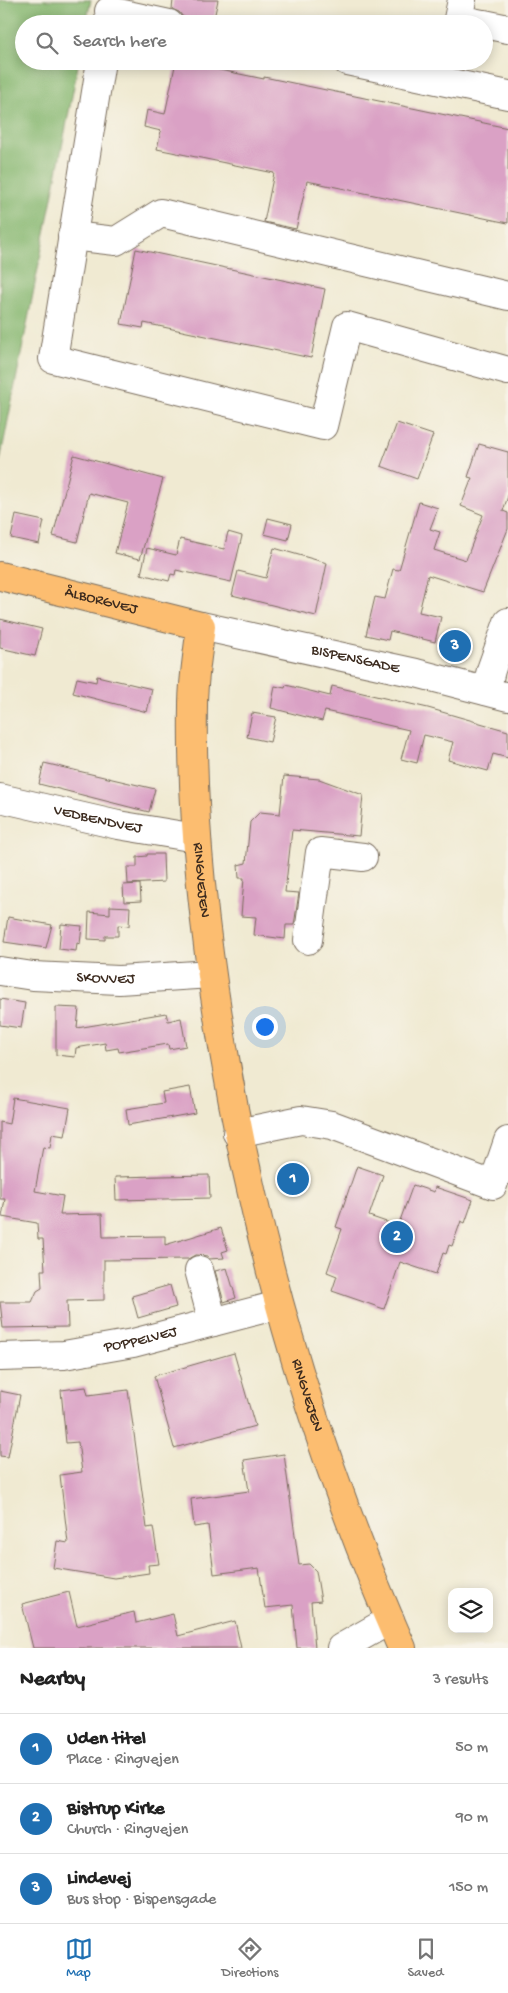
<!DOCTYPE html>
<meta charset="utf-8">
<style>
body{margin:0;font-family:"Gochi Hand",sans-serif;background:#f2f2f2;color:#222}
.controls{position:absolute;right:15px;bottom:15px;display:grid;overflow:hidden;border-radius:10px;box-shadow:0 2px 12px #0003}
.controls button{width:45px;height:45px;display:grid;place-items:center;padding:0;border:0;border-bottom:1px solid #e0e0e0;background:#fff;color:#222;font:25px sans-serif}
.you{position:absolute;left:264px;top:1026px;width:18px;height:18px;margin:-12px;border:4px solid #fff;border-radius:50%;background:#1a73e8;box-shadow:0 0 0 8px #1a73e833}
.badge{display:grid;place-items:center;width:32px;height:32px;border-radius:50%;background:#1f6fb2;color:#fff;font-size:16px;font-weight:700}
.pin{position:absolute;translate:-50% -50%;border:2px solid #fff;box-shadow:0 1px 5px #0006}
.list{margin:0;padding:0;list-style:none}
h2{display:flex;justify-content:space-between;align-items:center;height:65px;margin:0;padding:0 20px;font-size:21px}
h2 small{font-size:16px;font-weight:400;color:#767676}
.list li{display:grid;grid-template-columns:32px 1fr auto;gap:15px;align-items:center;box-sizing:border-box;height:70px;padding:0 20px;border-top:1px solid #e0e0e0}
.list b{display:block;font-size:19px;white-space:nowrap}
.list p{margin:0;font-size:16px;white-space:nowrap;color:#767676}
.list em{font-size:16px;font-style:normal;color:#767676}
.icon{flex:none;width:28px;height:28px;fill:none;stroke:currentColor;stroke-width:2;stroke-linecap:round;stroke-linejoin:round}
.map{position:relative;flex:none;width:508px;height:1648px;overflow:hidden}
.search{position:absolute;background:#fff;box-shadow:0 2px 12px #0003;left:15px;right:15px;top:15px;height:55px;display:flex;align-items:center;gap:12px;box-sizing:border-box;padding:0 18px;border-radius:28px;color:#767676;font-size:19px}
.sheet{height:275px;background:#fff}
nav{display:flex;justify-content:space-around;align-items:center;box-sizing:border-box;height:70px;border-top:1px solid #e0e0e0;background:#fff;font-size:14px;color:#767676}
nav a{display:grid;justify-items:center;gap:2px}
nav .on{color:#1f6fb2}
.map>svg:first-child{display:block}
.forest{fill:#86b770;stroke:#607047}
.building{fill:#daa1c5}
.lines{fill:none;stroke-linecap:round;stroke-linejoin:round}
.minor-casing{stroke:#7a6d5d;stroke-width:30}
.major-casing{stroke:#7a6d5d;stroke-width:30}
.minor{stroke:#fff;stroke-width:28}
.major{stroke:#fcbd6f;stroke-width:28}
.labels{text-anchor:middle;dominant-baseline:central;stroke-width:5;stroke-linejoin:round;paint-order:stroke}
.street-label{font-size:15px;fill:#3b2a1e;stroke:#f7f3e8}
</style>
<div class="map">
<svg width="508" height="1648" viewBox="0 0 508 1648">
<rect width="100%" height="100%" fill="#f7f3e8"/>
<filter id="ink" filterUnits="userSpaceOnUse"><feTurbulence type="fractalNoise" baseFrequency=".02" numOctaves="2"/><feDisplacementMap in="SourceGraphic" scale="10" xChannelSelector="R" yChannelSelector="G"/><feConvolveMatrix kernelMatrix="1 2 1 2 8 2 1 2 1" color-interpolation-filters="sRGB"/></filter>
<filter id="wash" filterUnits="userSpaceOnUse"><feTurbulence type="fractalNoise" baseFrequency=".0096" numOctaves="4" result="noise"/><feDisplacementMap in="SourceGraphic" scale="20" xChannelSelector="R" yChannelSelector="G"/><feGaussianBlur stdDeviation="1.12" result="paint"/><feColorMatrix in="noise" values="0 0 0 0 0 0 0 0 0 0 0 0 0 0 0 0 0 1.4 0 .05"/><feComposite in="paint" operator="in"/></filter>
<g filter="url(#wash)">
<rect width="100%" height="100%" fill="#f0ead2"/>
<path class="forest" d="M0 0H91L86 24H24V61H79L0 461Z"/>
<g id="blocks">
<path class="building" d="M173 0H218L213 23 183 17 179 12 172 9Z
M176 61 264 79V77L508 128V223L307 181 296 229 264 222 274 173 157 149 161 131 144 127 147 110 165 114Z
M136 249 325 289 311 358 144 323 143 328 121 324Z
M397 423 433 435 417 479 381 466Z
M479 444 508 452V496L503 511 508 513V529L483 592 428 575 419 612 441 617 435 642 390 631 388 640 366 635 375 597 385 599 393 569 399 570 419 502 438 508 430 529 440 532 434 550 466 560 483 515 461 506 472 478 468 477Z
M74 455 163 479 140 559 115 553 128 503 89 493 77 542 53 536Z
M16 515 44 521 39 544 11 538Z
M268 518 292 524 288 540 264 534Z
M228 532 242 536 231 582 176 570 175 575 171 574 169 581 141 574 147 548 176 555 180 539 224 549Z
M274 548 327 563 316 616 232 595 238 571 266 578Z
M0 619 42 629 35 656 0 648Z
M97 676 152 689 147 712 73 693 77 678 96 682Z
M286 685 330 696 332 686 428 708 508 731V758L493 754 488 771 448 760 453 742 424 735 417 763 401 759 409 730 325 711 322 721 271 708 275 686 285 688Z
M252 713 276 717 270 742 247 737Z
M44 763 155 789 149 812 39 784Z
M284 776 319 779 363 795 359 836 292 830 285 892 299 893 294 925H286L285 939 254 935 256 917 241 916 244 878H239L238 865 246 863 250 822 260 812 280 814Z
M147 854H163L164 882 128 884 127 867H137V857L147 856Z
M140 884 141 901 124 902 123 885Z
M110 906 130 907 129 926 118 925V936H105V940L88 939 89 912 110 914Z
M8 917 52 925 46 948 4 942Z
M61 924 82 926 80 944 77 943 76 951 59 949Z
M0 999 25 1003 21 1028 0 1025Z
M56 1007 79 1008 77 1028 166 1013 168 1021 181 1018 186 1046 169 1049 168 1044 119 1052 118 1048 106 1050 105 1043 76 1048 75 1057 56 1055Z
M190 1087 195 1113 128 1125 126 1109 164 1103 162 1092Z
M13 1098 70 1108 65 1136 52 1134 50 1148 43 1147 35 1191 63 1196 60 1215 102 1214 103 1237 165 1236V1245L221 1228 228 1250 222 1252 224 1258 209 1259 208 1256 195 1255 188 1259 104 1260V1300L67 1301 68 1327 3 1328 0 1302H32L37 1291 42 1288 41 1270H45L43 1239H38L37 1223 2 1217 5 1199H0V1122L9 1124Z
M357 1166 383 1175 369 1216 398 1226 413 1185 434 1192 435 1187 473 1200 465 1223 461 1221 452 1246 449 1245 446 1254 443 1253 436 1274 400 1262 384 1309 332 1291 337 1276 327 1272 342 1229 336 1227Z
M209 1175 210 1198 116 1200 115 1177Z
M227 1268 236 1298 224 1302 215 1271Z
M170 1285 176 1307 138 1318 132 1296Z
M234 1353 255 1426 174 1448 154 1376Z
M86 1387 88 1395 128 1390 147 1528 153 1527 159 1564 148 1565 149 1573 114 1578 53 1568 57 1541 68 1543 60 1475 82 1472 78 1442 66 1443 61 1390Z
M0 1391 20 1395 8 1457 0 1456Z
M284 1454 299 1565 309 1564 316 1571 321 1601 311 1602 315 1648H297L293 1605 265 1608 259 1568 214 1574 208 1525 194 1527 191 1499 249 1491 244 1460Z
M69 1592 77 1626 134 1612 136 1623 173 1614 178 1636 235 1621 241 1648H33L22 1604Z"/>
</g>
</g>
<g filter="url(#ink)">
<use href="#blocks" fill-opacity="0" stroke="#7a6d5d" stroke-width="1"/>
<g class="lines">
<defs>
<g id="minor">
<path d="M462 0 458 19 482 24"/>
<path d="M109 11 169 24"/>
<path d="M484 24 508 29"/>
<path d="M101 61 53 359 323 426 347 326 508 371"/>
<path d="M347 61 508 95"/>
<path d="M72 236 116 241 161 213 508 296"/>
<path id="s1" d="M201 626 416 673 508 697"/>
<path d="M486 691 491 670 508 622"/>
<path id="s2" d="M0 798 118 825 196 838"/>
<path d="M308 940 320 852 363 857"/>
<path id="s3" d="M0 971 33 976 119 980 211 974"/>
<path d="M237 1133 301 1120 332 1125 493 1185 508 1141"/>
<path d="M199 1270 213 1322"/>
<path id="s4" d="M0 1357 64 1355 133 1343 278 1305"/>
<path d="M341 1648 390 1620"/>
</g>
<g id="major">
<path id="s5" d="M0 576 201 626C198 652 193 679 193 705 191 819 204 934 223 1047 258 1257 316 1453 402 1648"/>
</g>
</defs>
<use href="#minor" class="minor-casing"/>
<use href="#major" class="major-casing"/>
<use href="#minor" class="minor"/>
<use href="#major" class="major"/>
</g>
</g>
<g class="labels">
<g class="street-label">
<text stroke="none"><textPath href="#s5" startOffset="104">ÅLBORGVEJ</textPath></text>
<text stroke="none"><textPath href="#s1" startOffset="158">BISPENSGADE</textPath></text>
<text stroke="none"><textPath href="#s2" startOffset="100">VEDBENDVEJ</textPath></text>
<text stroke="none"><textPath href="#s5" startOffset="462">RINGVEJEN</textPath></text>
<text stroke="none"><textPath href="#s3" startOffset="106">SKOVVEJ</textPath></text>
<text stroke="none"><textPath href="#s4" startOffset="142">POPPELVEJ</textPath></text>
<text stroke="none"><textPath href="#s5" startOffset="989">RINGVEJEN</textPath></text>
</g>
</g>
</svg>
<div class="controls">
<button><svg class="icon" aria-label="layers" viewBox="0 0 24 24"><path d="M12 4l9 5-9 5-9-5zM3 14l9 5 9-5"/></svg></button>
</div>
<div class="you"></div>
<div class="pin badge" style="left:293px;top:1179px">1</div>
<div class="pin badge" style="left:397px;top:1237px">2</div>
<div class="pin badge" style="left:455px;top:646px">3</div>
<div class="search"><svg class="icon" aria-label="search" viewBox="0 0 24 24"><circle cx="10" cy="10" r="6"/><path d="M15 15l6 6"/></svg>Search here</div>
</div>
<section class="sheet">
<h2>Nearby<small>3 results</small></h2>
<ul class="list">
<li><span class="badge">1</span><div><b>Uden titel</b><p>Place · Ringvejen</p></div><em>50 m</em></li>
<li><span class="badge">2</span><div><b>Bistrup Kirke</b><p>Church · Ringvejen</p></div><em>90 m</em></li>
<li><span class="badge">3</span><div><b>Lindevej</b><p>Bus stop · Bispensgade</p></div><em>150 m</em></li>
</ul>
</section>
<nav>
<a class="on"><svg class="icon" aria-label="map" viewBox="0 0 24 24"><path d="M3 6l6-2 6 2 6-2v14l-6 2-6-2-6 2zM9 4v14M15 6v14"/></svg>Map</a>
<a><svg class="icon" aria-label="directions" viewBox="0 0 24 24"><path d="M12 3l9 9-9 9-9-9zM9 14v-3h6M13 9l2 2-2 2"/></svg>Directions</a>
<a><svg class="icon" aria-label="saved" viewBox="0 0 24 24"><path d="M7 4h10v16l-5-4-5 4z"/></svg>Saved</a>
</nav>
